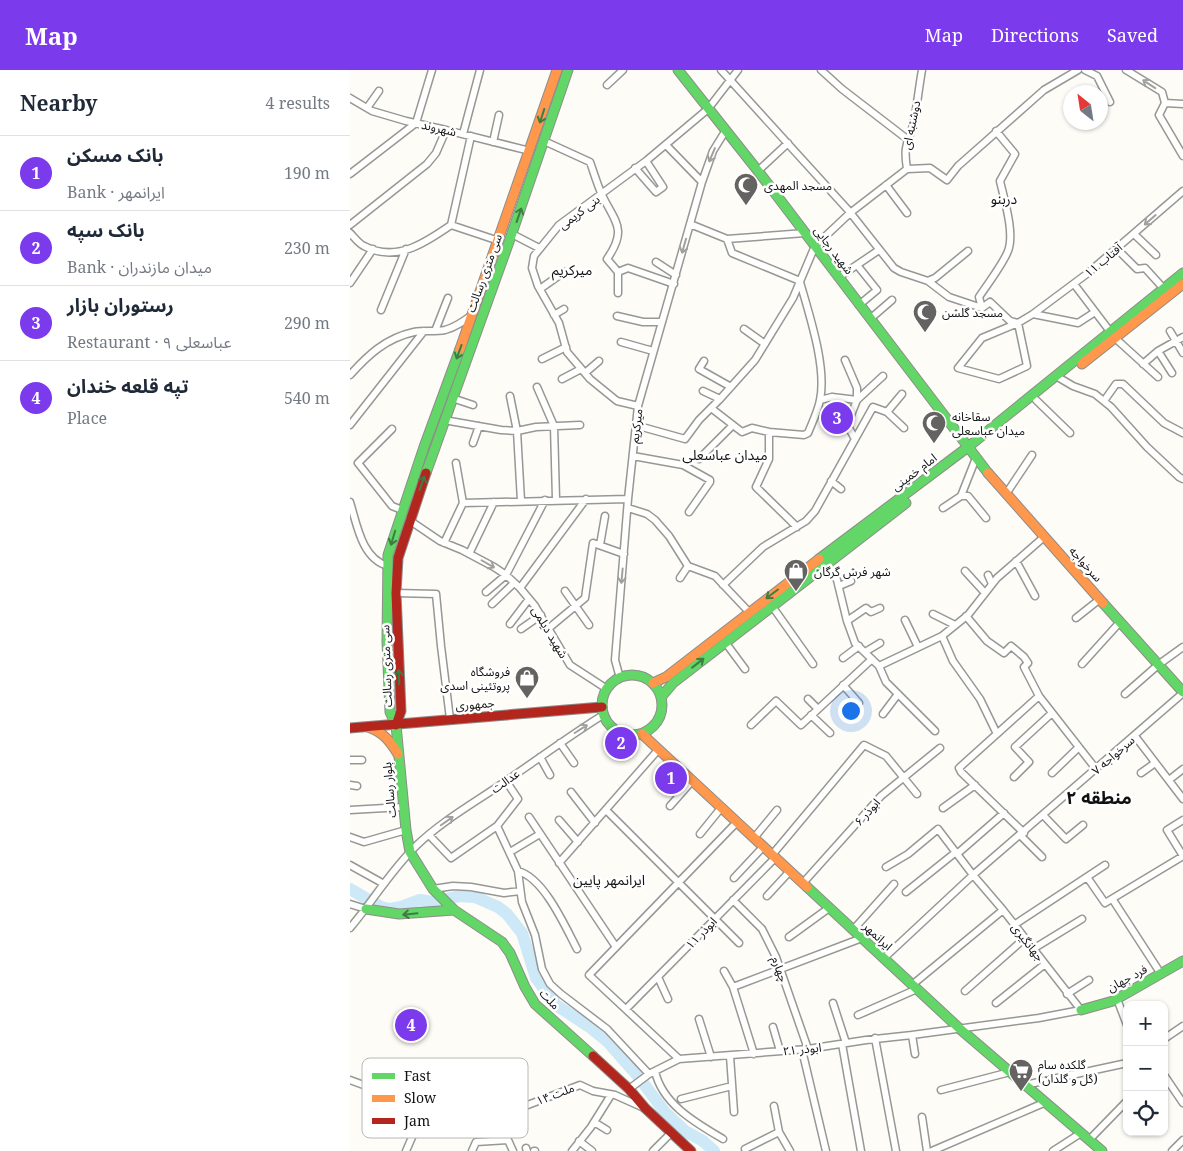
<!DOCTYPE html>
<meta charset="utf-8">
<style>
body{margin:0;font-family:"Noto Serif","Noto Sans Arabic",serif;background:#f2f2f3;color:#1f2937}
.controls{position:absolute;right:15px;bottom:15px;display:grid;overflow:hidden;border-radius:10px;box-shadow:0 1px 4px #0004}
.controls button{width:45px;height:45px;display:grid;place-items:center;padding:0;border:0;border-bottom:1px solid #e0e1e3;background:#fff;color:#1f2937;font:25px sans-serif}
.compass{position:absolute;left:713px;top:15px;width:45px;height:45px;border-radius:50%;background:#fff;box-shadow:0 1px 4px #0004;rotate:330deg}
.you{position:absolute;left:500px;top:640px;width:18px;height:18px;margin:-12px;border:4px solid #fff;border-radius:50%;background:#1a73e8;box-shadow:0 0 0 8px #1a73e833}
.badge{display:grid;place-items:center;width:32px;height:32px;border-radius:50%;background:#7c3aed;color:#fff;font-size:16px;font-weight:700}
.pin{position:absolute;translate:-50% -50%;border:2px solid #fff;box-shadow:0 1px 5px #0006}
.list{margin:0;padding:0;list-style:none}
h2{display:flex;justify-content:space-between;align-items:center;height:65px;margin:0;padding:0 20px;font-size:21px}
h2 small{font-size:16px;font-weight:400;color:#747a83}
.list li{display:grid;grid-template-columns:32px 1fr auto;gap:15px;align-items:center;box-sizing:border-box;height:75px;padding:0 20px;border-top:1px solid #e0e1e3}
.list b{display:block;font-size:19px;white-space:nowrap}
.list p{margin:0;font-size:16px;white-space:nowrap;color:#747a83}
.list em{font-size:16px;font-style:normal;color:#747a83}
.icon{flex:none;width:28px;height:28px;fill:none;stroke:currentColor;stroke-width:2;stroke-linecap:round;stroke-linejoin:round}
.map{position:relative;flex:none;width:833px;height:1081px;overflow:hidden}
header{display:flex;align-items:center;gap:30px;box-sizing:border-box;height:70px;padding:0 25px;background:#7c3aed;color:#fff}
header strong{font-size:24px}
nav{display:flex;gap:28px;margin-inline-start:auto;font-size:18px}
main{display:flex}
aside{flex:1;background:#fff}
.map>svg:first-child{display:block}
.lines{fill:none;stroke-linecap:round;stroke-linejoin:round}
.river{stroke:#cde8f7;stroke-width:12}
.street-casing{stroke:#979795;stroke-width:9}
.fast-casing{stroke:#8e8d8b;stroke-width:11}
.slow-casing{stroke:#8e8d8b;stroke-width:11}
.jam-casing{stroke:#8e8d8b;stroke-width:11}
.street{stroke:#fffffe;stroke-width:6}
.fast{stroke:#63d668;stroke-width:9}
.slow{stroke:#ff974d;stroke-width:9}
.jam{stroke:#b3261e;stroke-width:9}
.oneway{stroke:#a0a09f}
.oneway2{stroke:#3e7d41}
.labels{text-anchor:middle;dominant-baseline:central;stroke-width:5;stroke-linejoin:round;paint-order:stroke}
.street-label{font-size:12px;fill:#111;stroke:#fff}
.poi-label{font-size:12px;fill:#111;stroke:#fff;text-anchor:start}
.neighbourhood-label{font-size:14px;fill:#111;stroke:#fff}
.district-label{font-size:18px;font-weight:bold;fill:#111;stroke:#fff}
.key{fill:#fff;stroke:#b8b8b8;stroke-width:1}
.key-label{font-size:14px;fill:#111}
</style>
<header>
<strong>Map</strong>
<nav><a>Map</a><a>Directions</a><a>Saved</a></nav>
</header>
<main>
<aside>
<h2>Nearby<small>4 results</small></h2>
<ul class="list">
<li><span class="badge">1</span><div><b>بانک مسکن</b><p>Bank · ایرانمهر</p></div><em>190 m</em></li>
<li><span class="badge">2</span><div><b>بانک سپه</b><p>Bank · میدان مازندران</p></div><em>230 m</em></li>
<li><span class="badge">3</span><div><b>رستوران بازار</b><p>Restaurant · ۹ عباسعلی</p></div><em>290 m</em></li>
<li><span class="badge">4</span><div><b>تپه قلعه خندان</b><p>Place</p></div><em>540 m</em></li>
</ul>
</aside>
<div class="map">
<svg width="833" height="1081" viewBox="0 0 833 1081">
<rect width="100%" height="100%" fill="#fdfcf7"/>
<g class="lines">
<path class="river" d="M0 819 31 837 40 839 51 837 70 830 83 832 110 826 125 827 148 837 157 844 172 863 186 908 206 935 241 958 257 971 288 1006 314 1041 335 1061 353 1071 364 1081"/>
<defs>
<path id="street" d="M371 0 499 141 544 198 551 202 578 211 599 227 632 238
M471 0 492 19 557 69
M735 0 747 6 760 32
M776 0 812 22 815 33 809 45 833 86
M257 15 273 0
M0 28 22 41 56 51 96 60 180 81
M815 33 833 34
M17 38 29 21
M113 64 130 0
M194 71 240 92C244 103 247 114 252 125 265 152 278 159 257 189L268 202V223
M143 72 149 45
M316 75 352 112
M285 98 306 122 313 117 296 91
M557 99 580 98 597 110 608 96 694 20 728 0
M408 101 438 73
M0 104 66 53 82 0
M536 115 557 143
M340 154 377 169 455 163
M0 155 77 94 86 83 96 60
M101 155 121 66
M101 155 149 171
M0 163C4 167 9 174 14 176 46 193 75 173 101 155
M162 164 189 178
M784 164 806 185
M377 169 382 183 450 211
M767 179 787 199 795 198 814 219
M306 192 326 205
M507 195 527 220 509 235
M268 202 278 198 324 214
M489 207 529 180
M578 211 585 208 618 181
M0 213 23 179
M724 214 765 268 808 307
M190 219 214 202
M632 238 629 227C637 215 653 194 658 181 665 163 654 129 650 111L665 84 646 61
M632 238 640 232 660 251 668 253
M31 240 56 179
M683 244 728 253 745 242
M204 245 214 239
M267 246 293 252H311
M520 249 542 230
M668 253 677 296 649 309 608 298 632 268 668 253 683 244 738 203 833 121
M394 259 415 274
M85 261 98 228
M820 261 833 283
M271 272 303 281
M808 281 822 303
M192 289 216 277
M495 290 507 318V330
M354 291 349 299 381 317
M793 294 808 281 833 267
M235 303 249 291
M0 305C18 285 36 268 64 262 74 260 85 262 95 260 106 257 114 251 122 245
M706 306 723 316 745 324 761 337 797 377 829 407 833 409
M212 309 231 299
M187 317 204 356 206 429
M353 321 370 329
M160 326 167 361 171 431
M482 327 505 369
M102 328 123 335
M470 330 482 327 507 330
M686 330 720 363
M754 331 766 314H773L814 353 833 363
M288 336 267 331 240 309 217 282 209 253 188 216 182 198 184 186 209 155 296 91 358 39 388 0
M361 338 392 362 402 358 419 362 454 365 458 363C462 353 468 341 470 330 477 297 459 244 450 212
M537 342 552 324
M94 350 151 360 167 361 186 357 230 355
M0 355 74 261
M285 355 335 369 349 350 370 329 405 290 443 228 465 176 500 143 557 99C553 74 558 74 564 52 567 35 569 17 572 0
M497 355 507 330 533 306
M42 359 8 393 42 436 52 440
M419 362V389L406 417 447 457
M123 373 129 356
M283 386 333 395 360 410V412L339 442
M349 389 383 355
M481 411 491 419
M656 424 682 385
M611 426H618L636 448
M0 432C7 455 12 489 38 496
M113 433 278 429
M278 438 297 444 305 450 319 466 338 496 365 506 399 542
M593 438 611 426 626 388
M59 450 90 471 112 480 144 497 156 505 170 518 185 536 220 595 257 619
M94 473 113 433 106 393
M250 475 255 446
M119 484 144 432
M666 491 685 526
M476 494 487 510 497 551 505 573 529 596 536 612 585 661
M615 501 635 523
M638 505 642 514
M330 508 338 496
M373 515 413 477 456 451 465 441 523 337 537 342 554 358
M489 516 501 511
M170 518 236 429
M215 521 239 555
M136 522 156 505 195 430
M46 523 86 524 91 576 100 649
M142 534 164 513
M422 536 463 594
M583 544 605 555
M616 546 637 571 654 583 661 576 674 587 678 593 674 597 689 626 746 699
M726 548 750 529
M555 550 568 577
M497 551 516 538 521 542 530 538
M160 554 179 529
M199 558 235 528 243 473 274 484
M171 559 191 545
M592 566 603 591 630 629 647 664
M375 572 395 599
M515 582 530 573
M493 588 509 576
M732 594 770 552
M529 596 592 566 618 545 647 508 694 467
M270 608 265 590 278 429 288 336 352 112 363 81 376 60
M493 615 509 633
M775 624 808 595 833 577
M458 629 468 639
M533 644 548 624
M461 645 480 663
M401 655 426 631 451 655 522 589
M785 666 833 729
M210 673 224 693
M190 687 200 705
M0 690H12
M702 703 729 677
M791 703 805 693
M664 707 679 692 665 677 702 643
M819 710 833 699
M0 715 7 716
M221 722 245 753
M320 736 342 711
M593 738 625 715
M0 740 53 737
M256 740 389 873
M693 745 716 769 733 755
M179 747 266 877
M209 750 228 772
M833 750 817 760 833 786
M147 756 168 801 172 832 185 865 192 899 200 914 211 924 257 959 299 1004
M674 763 611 702 609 698 689 626
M350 764 371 738
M79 765 101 788 147 756 168 729 156 711
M670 765 692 787
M0 767 14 772 56 760
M404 768 427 740
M160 782 190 764
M607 784 654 743
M422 785 514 675 536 686 567 724
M209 793 308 680
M0 795 34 814
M168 801C194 808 215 856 227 879
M737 807 755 833 833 786
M384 808 413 777
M453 813 531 726 590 678
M83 819 103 816 121 817 154 823 170 821
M556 822 606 782
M417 826 440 801
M383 830 412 859 426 887 458 979
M763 830 811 904
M0 834 16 839
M664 855 755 795
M0 858C23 831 41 800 67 775 92 751 124 733 153 713 187 690 219 666 253 645
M503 860 544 814
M439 867 479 838
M683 879 732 849
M534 888 623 805 833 623
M374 901 383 917
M308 907 318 929
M562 915 653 840
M615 921 675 868
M717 924 739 910
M767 929 777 955
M483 933 496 973
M646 933 695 894
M276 939 425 788
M508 945 567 919
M349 949 361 987
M423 957 430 981
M562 965 565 984
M525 968 546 1081
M814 969 833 956
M492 974 511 1081
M452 980 476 1081
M404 984 383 917 512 868
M380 986 384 1042
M329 989 239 905 387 752
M305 1001C312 1034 346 1053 373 1069
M814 1005 833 1033
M0 1010 54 1030 82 1034H115L162 1041 230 1015 243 1021 265 1025 294 1038
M675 1015 777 993
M279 1019 299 1004 329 989 458 979 516 970 562 965 689 948 731 940 653 840 623 805 588 759 558 784 536 797
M591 1020 660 1002
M331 1029 382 1016
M424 1036 429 1062 440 1081
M572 1047 577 1081
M244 1052 257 1060
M739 1070 777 1031
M229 1071 242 1081
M176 1078 177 1081
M395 1079 429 1062
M56 1081 73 1042 82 1034
M122 1081 126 1072 158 1070 163 1081
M184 1081H185
M222 1081 241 1057 261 1025
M303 1081 322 1062
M582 1081 696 1032
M703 1081 731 1063
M822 1081 833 1070"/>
<path id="fast" d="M328 0 408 101 638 403
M76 403 160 169 218 0
M469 489 618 377 833 203
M753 533 833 622
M252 635a30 30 0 1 1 60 0a30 30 0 1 1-60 0Z
M312 626 323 613 556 433
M46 655 56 760 60 782 83 819 104 840 152 872 160 883 175 917 185 934 243 986
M46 655 40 642 37 571 38 485 74 377 110 279
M457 817 610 959 752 1081
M16 839 49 844 104 840
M731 940 763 931 833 891"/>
<path id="slow" d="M110 279 207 0
M732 294 833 214
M638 403 753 533
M303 613 316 607 469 489
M18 657C33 662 40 671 48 684
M292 664 457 817"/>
<path id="jam" d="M46 655 51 641 46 523 48 488 76 403
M0 658 252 637
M243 986 279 1019 295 1038 341 1081"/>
</defs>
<use href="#street" class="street-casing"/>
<use href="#fast" class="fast-casing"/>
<use href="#slow" class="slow-casing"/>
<use href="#jam" class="jam-casing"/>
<use href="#street" class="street"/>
<use href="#fast" class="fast"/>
<use href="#slow" class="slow"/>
<use href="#jam" class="jam"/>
</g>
<defs><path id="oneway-shaft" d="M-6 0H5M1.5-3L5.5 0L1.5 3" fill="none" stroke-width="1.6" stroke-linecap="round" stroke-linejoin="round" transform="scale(1.25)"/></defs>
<g class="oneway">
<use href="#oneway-shaft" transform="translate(799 14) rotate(-147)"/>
<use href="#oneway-shaft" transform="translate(362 85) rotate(113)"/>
<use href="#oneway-shaft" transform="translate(800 150) rotate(139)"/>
<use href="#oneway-shaft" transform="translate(334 176) rotate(106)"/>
<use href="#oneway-shaft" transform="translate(138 494) rotate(30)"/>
<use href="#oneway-shaft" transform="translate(272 506) rotate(95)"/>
<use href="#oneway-shaft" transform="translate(231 659) rotate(-32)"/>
<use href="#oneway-shaft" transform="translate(97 751) rotate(-35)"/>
</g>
<g class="oneway2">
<use href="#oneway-shaft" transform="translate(192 46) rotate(108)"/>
<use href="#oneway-shaft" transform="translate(169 145) rotate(-71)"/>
<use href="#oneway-shaft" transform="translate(109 282) rotate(110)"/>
<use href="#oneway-shaft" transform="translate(72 413) rotate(-71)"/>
<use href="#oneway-shaft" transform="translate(43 468) rotate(107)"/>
<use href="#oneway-shaft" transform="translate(422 524) rotate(143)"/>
<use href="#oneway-shaft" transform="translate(348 593) rotate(-38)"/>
<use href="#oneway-shaft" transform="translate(49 607) rotate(-92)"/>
<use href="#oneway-shaft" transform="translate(60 844) rotate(174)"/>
</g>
<defs>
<symbol id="mosque-pin" viewBox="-11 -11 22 30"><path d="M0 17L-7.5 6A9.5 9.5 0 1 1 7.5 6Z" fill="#646362" stroke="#fff"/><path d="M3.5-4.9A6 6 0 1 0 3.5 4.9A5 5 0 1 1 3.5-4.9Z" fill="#fff"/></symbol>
<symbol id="shop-pin" viewBox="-11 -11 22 30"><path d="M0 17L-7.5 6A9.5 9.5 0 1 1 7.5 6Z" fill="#646362" stroke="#fff"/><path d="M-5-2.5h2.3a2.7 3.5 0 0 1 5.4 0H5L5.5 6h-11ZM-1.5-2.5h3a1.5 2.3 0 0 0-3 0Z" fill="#fff"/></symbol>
<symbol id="supermarket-pin" viewBox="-11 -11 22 30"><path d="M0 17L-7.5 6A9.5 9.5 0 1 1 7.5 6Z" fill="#646362" stroke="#fff"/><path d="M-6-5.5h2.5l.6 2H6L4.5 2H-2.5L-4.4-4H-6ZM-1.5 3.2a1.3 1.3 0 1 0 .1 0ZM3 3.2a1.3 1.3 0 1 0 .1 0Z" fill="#fff"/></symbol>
</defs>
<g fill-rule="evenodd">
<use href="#mosque-pin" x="382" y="101" width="28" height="38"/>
<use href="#mosque-pin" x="561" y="228" width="28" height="38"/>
<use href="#mosque-pin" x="570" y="339" width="28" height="38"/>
<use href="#shop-pin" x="432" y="487" width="28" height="38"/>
<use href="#shop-pin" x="163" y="594" width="28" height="38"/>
<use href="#supermarket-pin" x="657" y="987" width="28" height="38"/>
</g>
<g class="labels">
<g class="street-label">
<text transform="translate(561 55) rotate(-78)">دوشنبه ای</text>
<text transform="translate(89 58) rotate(13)">شهروند</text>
<text transform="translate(229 142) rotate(-37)">بنی کریمی</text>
<text transform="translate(484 180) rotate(53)">شهید رجایی</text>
<text transform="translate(753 190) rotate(-40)">آفتاب ۱۱</text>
<text transform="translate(134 203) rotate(-70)">سی متری رسالت</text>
<text transform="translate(286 356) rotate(-83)">میرکریم</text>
<text transform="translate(564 402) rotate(-37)">امام خمینی</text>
<text transform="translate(736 494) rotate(48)">سرخواجه</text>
<text transform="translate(200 562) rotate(59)">شهید دیلمی</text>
<text transform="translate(36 596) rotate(-92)">سی متری رسالت</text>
<text transform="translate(125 634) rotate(-4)">جمهوری</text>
<text transform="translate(763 685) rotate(-41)">سرخواجه ۷</text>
<text transform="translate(155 711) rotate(-35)">عدالت</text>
<text transform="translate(39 720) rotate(-95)">بلوار رسالت</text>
<text transform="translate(517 742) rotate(-48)">ابوذر ۶</text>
<text transform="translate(351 863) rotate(-46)">ابوذر ۱۱</text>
<text transform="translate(528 866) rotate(43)">ایرانمهر</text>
<text transform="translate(678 872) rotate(52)">جهانگیری</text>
<text transform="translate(430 899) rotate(70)">چهارم</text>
<text transform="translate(777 908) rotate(-28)">فرد جهان</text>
<text transform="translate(200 929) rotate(47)">ملت</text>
<text transform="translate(452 979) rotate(-6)">۲۱ ابوذر</text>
<text transform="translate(205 1024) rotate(-21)">۱۴ ملت</text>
</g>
<g class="poi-label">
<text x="414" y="115">مسجد المهدی</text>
<text x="592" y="242">مسجد گلشن</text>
<text x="602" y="346">سقاخانه<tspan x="602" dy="14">میدان عباسعلی</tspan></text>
<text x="464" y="501">شهر فرش گرگان</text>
<text x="160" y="601" text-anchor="end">فروشگاه<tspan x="160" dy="14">پروتئینی اسدی</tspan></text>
<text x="688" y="994">گلکده سام<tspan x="688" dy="14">(گل و گلدان)</tspan></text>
</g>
<g class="neighbourhood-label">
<text x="654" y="128">دربنو</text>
<text x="222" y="199">میرکریم</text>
<text x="375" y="384">میدان عباسعلی</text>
<text x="259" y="809">ایرانمهر پایین</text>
</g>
<g class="district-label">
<text x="749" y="727">منطقه ۲</text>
</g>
</g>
<rect x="12" y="988" width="166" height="80" rx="8" class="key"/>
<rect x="22" y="1003" width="23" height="6" fill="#63d668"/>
<rect x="22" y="1025" width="23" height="7" fill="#ff974d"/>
<rect x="22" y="1048" width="23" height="6" fill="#b3261e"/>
<g class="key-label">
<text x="54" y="1011">Fast</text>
<text x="54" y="1033">Slow</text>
<text x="54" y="1056">Jam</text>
</g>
</svg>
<div class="controls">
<button>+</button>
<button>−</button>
<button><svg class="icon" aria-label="locate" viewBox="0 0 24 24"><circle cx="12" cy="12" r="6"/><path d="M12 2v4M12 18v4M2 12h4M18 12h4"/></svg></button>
</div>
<svg class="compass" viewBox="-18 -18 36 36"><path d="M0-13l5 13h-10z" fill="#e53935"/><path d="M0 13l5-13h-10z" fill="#747a83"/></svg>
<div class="you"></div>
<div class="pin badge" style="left:321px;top:708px">1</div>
<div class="pin badge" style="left:271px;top:673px">2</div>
<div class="pin badge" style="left:487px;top:348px">3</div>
<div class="pin badge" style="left:61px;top:955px">4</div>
</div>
</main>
